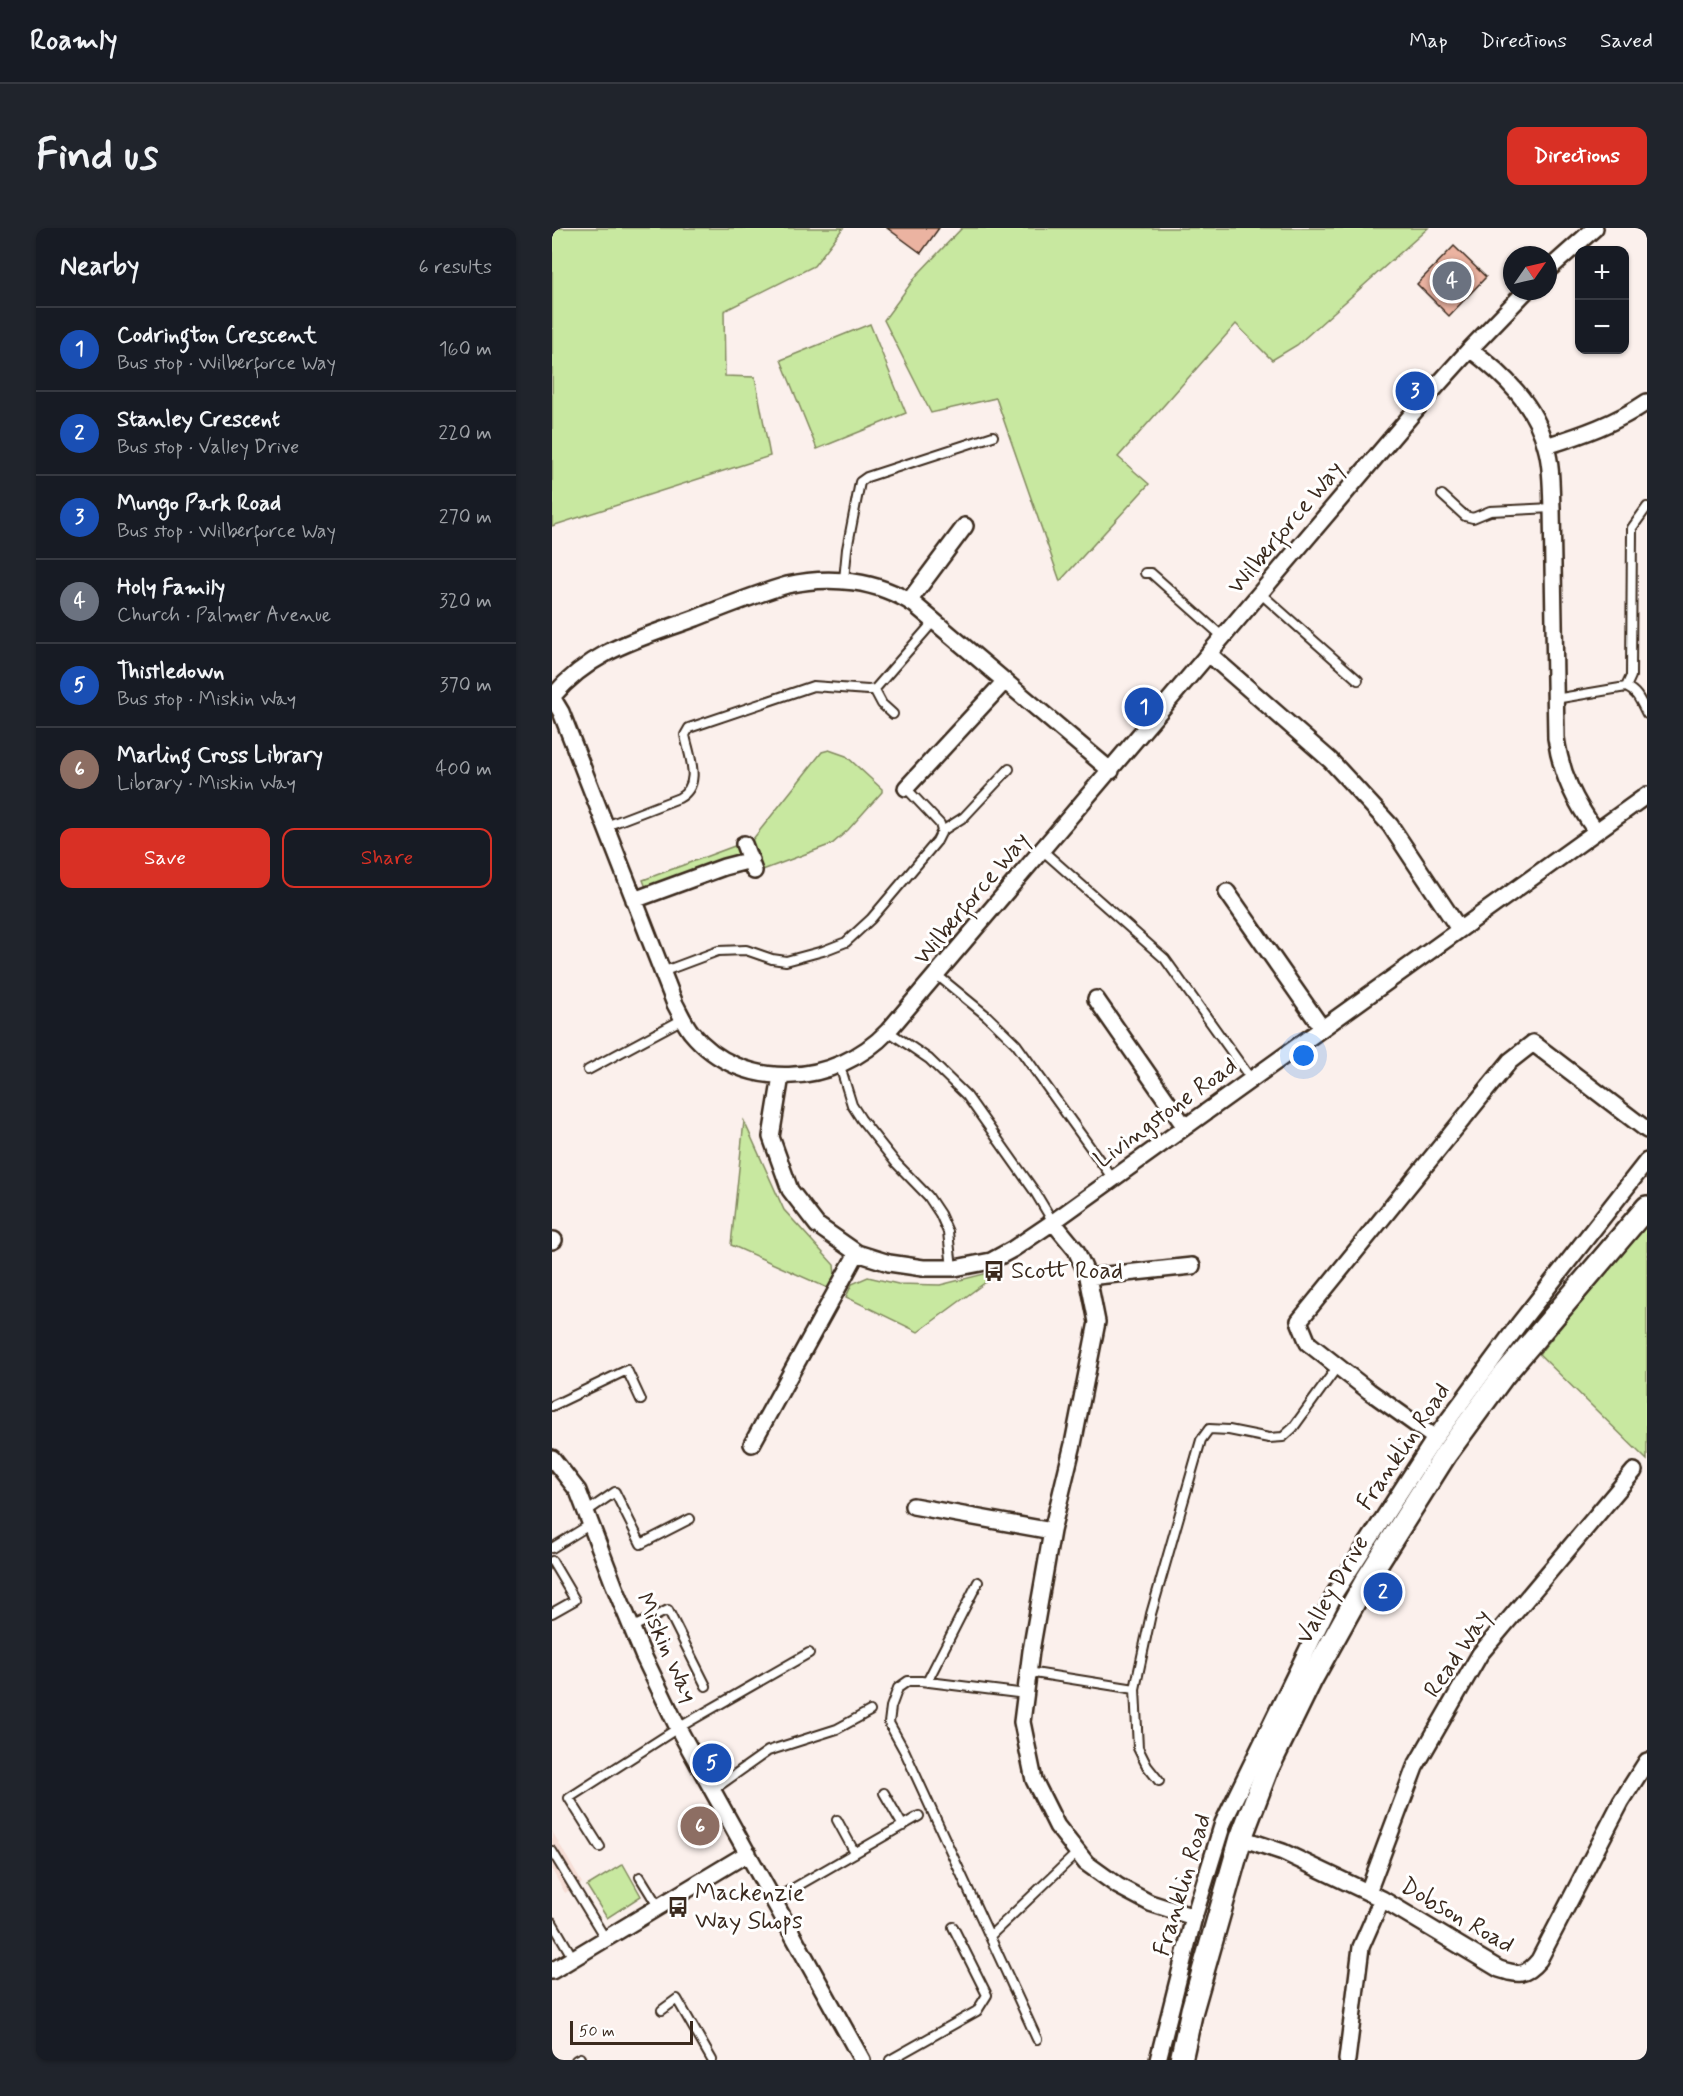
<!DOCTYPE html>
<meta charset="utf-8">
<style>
body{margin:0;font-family:Mynerve,sans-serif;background:#20242c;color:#f1f3f6}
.controls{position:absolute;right:18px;top:18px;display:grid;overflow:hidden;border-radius:12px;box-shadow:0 2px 4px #0004}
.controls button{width:54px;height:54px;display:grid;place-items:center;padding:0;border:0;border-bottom:2px solid #363941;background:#171b24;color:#f1f3f6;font:30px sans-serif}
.compass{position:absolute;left:951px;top:18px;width:54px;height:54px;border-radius:50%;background:#171b24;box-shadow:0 2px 4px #0004;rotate:56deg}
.scale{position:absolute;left:18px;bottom:15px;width:123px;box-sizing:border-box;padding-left:6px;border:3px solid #3b2a1e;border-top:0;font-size:16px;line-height:21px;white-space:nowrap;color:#3b2a1e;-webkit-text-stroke:4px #fff;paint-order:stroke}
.you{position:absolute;left:752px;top:828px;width:21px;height:21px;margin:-15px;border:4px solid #fff;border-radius:50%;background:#1a73e8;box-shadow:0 0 0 9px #1a73e833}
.badge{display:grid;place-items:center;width:39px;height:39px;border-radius:50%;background:#d93025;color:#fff;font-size:20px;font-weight:700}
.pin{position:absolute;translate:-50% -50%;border:3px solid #fff;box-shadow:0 2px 6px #0006}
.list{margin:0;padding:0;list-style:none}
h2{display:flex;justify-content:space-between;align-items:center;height:78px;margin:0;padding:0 24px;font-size:26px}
h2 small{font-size:20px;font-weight:400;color:#9ea1a6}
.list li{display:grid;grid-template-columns:39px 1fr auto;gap:18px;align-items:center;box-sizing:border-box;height:84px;padding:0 24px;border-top:2px solid #363941}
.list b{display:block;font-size:22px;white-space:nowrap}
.list p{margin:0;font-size:20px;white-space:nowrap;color:#9ea1a6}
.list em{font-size:20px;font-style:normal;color:#9ea1a6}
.actions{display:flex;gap:12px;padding:18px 24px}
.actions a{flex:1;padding:14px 0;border:2px solid #d93025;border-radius:12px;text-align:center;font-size:21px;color:#d93025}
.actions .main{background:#d93025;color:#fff}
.map{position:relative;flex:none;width:1095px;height:1832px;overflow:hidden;border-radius:12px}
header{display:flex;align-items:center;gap:36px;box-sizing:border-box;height:84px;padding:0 30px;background:#171b24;border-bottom:2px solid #363941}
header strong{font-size:28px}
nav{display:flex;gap:33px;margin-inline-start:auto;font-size:21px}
.intro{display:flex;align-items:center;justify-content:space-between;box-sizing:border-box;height:144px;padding:0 36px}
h1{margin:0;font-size:42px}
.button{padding:15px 27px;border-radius:12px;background:#d93025;color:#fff;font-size:21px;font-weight:700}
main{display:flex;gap:36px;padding:0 36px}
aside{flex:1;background:#171b24;border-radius:12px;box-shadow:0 2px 4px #0004}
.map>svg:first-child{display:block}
.built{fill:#f6ded6}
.green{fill:#c8e8a0;stroke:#82895f;stroke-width:1.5}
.building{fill:#ebb3a1;stroke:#3b2a1e;stroke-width:1.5}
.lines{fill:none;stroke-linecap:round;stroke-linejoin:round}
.lane-casing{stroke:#3b2a1e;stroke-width:12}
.street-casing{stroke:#3b2a1e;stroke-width:20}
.secondary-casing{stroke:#3b2a1e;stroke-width:26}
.lane{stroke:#fff;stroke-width:8}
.street{stroke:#fff;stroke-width:15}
.secondary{stroke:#fff;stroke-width:21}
.labels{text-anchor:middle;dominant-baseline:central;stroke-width:6;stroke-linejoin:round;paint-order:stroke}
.street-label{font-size:24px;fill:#3b2a1e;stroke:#fff}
.poi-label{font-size:24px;fill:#3b2a1e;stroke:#fff;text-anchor:start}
</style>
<header>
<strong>Roamly</strong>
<nav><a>Map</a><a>Directions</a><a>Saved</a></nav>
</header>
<div class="intro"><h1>Find us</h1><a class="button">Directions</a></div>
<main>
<aside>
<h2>Nearby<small>6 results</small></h2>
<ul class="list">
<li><span class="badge" style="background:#1a4fb4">1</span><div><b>Codrington Crescent</b><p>Bus stop · Wilberforce Way</p></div><em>160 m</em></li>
<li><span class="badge" style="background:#1a4fb4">2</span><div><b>Stanley Crescent</b><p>Bus stop · Valley Drive</p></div><em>220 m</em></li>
<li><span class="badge" style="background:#1a4fb4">3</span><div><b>Mungo Park Road</b><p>Bus stop · Wilberforce Way</p></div><em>270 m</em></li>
<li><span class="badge" style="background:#6b7280">4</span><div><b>Holy Family</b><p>Church · Palmer Avenue</p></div><em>320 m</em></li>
<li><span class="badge" style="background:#1a4fb4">5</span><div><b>Thistledown</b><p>Bus stop · Miskin Way</p></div><em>370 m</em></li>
<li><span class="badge" style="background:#8d6e63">6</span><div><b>Marling Cross Library</b><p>Library · Miskin Way</p></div><em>400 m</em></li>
</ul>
<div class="actions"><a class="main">Save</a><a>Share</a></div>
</aside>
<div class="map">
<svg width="1095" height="1832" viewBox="0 0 1095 1832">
<rect width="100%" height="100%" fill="#fbf0ec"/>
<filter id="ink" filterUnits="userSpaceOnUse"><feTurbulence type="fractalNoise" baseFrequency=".0167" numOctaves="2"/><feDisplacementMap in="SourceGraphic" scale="12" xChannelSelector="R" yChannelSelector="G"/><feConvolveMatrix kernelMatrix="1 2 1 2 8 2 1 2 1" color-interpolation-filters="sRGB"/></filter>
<g filter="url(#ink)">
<path class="built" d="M0 1603 30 1655 13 1665 0 1642Z"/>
<path class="green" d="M0 0H291L262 38 172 83 173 148 203 149 218 228 0 298Z
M410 0H876L745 117 720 132 684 96 566 229 597 256 508 353 444 170 379 185 332 92 365 47Z
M318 96 354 185 265 221 229 132Z
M277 522 294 528 330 561V564L296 602 280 616 208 643 197 614 201 611 270 524Z
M188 616 186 629 95 662 91 652Z
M192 893 232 982 282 1037 283 1048 278 1061 179 1017Z
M1095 994V1232L987 1126Z
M440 1044 442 1048 366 1104 294 1069 300 1056 316 1049 346 1056 388 1057Z
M71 1636 89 1668 55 1690 35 1658Z"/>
<path class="building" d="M335 0H387L369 25Z
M902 18 934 49 897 88 865 56Z"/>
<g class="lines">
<defs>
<path id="lane" d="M890 267 913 288 921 290 938 283 1000 280
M593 345H599L671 409
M292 352 295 321 308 254 315 249 441 208
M708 365 806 452
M1074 459 1079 448 1080 300 1095 279
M322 461 330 476 341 486
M1003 471 1074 459C1086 464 1089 475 1095 486
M54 598 127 570C151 557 137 528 133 507L137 500 261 458 316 462 323 461 383 392
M390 603 412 589 457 541
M490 622 613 731 699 851
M110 744 166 723 194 722 220 731 234 733 271 723 294 714 319 691 385 613 390 603 388 596 354 560
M385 747 435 788 464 816 561 951
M336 803 377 831 415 868 483 964 501 994
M288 838 300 877 309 891 344 935 376 968 388 986 396 1004 400 1040
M36 842 131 791
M0 1178 75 1142 89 1172
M34 1284 63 1264 89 1316 138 1291
M0 1320 39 1296
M0 1333 23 1372 0 1385
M79 1400 116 1382 154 1458
M476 1444 583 1461
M375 1454 426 1354
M474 1466 369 1453H356L346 1460 339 1479 337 1495 353 1524 485 1811
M607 1553 595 1538 586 1520 583 1461 599 1386 649 1212 657 1201 677 1202 717 1210 731 1209 741 1200 786 1138
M161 1562 216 1523 285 1501 318 1483
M332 1565 351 1598
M285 1592 303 1625
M48 1619 17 1570 126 1500 257 1425
M0 1623 53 1710
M88 1649 106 1678
M221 1672 367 1588
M0 1694 21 1730
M438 1708 526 1624
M110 1782 125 1771 160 1832
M24 1832 28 1830
M338 1832 425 1783 435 1767 401 1699"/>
<path id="street" d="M996 42 1043 0
M918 121C951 146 984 177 994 219 1000 239 999 260 1000 280L1004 510C1009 546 1023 574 1044 603
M994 218C1030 207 1064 195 1095 174
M357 373 413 298
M657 426 778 532 838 597 907 701
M0 469 9 484 123 776C128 785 132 795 139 804 190 866 284 858 336 803L873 171 918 121 974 63
M0 469C41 421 87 411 144 390 174 378 204 366 235 357 278 347 326 352 363 377L559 543
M354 560 453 453
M192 616 202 643
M675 664 770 800
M82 672 172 639 199 632
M544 771 633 899
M229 848 219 909 238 962 265 997 305 1025 337 1035 371 1040H403L439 1033 461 1021 501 994 1095 567
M501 994 524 1022 536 1049 545 1094 521 1216 500 1303 479 1423 470 1494 482 1552 505 1598 534 1635 566 1658 598 1675 642 1689
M0 1013 2 1012
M536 1049 640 1038
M883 1210 817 1163 756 1115 747 1093 958 833 981 815 1095 902
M200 1216 305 1025
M0 1230 26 1263 62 1357 91 1427 126 1500 310 1832
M361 1278 500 1303
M689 1610 731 1624 830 1671 947 1741C966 1747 973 1749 987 1732L1069 1574 1095 1533
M816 1664 863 1539 928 1426 1082 1243
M0 1743 196 1625
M606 1832 642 1689 671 1595 783 1365 883 1210 967 1096 1095 933
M795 1832 809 1719 830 1671"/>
<path id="secondary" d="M629 1832 640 1782 689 1610 715 1542 759 1452 815 1351 894 1226 951 1148 1095 979"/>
</defs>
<use href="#lane" class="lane-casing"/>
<use href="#street" class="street-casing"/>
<use href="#secondary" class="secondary-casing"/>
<use href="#lane" class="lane"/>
<use href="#street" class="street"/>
<use href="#secondary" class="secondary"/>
</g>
</g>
<defs>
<symbol id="bus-bare" viewBox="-9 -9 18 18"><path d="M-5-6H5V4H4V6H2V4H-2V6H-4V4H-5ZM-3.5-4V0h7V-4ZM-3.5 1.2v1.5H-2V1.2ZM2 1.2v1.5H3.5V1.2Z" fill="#3b2a1e" stroke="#fff" stroke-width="2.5" paint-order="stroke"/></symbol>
</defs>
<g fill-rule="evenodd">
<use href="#bus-bare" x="427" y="1028" width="30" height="30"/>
<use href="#bus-bare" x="111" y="1664" width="30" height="30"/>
</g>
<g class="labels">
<g class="street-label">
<text transform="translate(734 300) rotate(-50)">Wilberforce Way</text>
<text transform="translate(420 671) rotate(-50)">Wilberforce Way</text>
<text transform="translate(614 885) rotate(-36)">Livingstone Road</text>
<text transform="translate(852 1219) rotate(-56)">Franklin Road</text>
<text transform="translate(781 1362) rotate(-60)">Valley Drive</text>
<text transform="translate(114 1420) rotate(66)">Miskin Way</text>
<text transform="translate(906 1426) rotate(-56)">Read Way</text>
<text transform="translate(631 1657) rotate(-73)">Franklin Road</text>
<text transform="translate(905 1688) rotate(30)">Dobson Road</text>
</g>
<g class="poi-label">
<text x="459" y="1043">Scott Road</text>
<text x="143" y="1665">Mackenzie<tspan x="143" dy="28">Way Shops</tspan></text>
</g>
</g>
</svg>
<div class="controls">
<button>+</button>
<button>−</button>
</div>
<svg class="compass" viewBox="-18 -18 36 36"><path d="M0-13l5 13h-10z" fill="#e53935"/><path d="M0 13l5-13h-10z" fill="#9ea1a6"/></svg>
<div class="scale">50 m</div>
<div class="you"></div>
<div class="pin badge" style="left:592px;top:479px;background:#1a4fb4">1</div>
<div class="pin badge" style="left:831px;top:1364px;background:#1a4fb4">2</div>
<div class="pin badge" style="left:863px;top:163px;background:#1a4fb4">3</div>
<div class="pin badge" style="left:900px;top:53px;background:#6b7280">4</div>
<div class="pin badge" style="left:160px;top:1535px;background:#1a4fb4">5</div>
<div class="pin badge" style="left:148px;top:1598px;background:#8d6e63">6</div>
</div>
</main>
